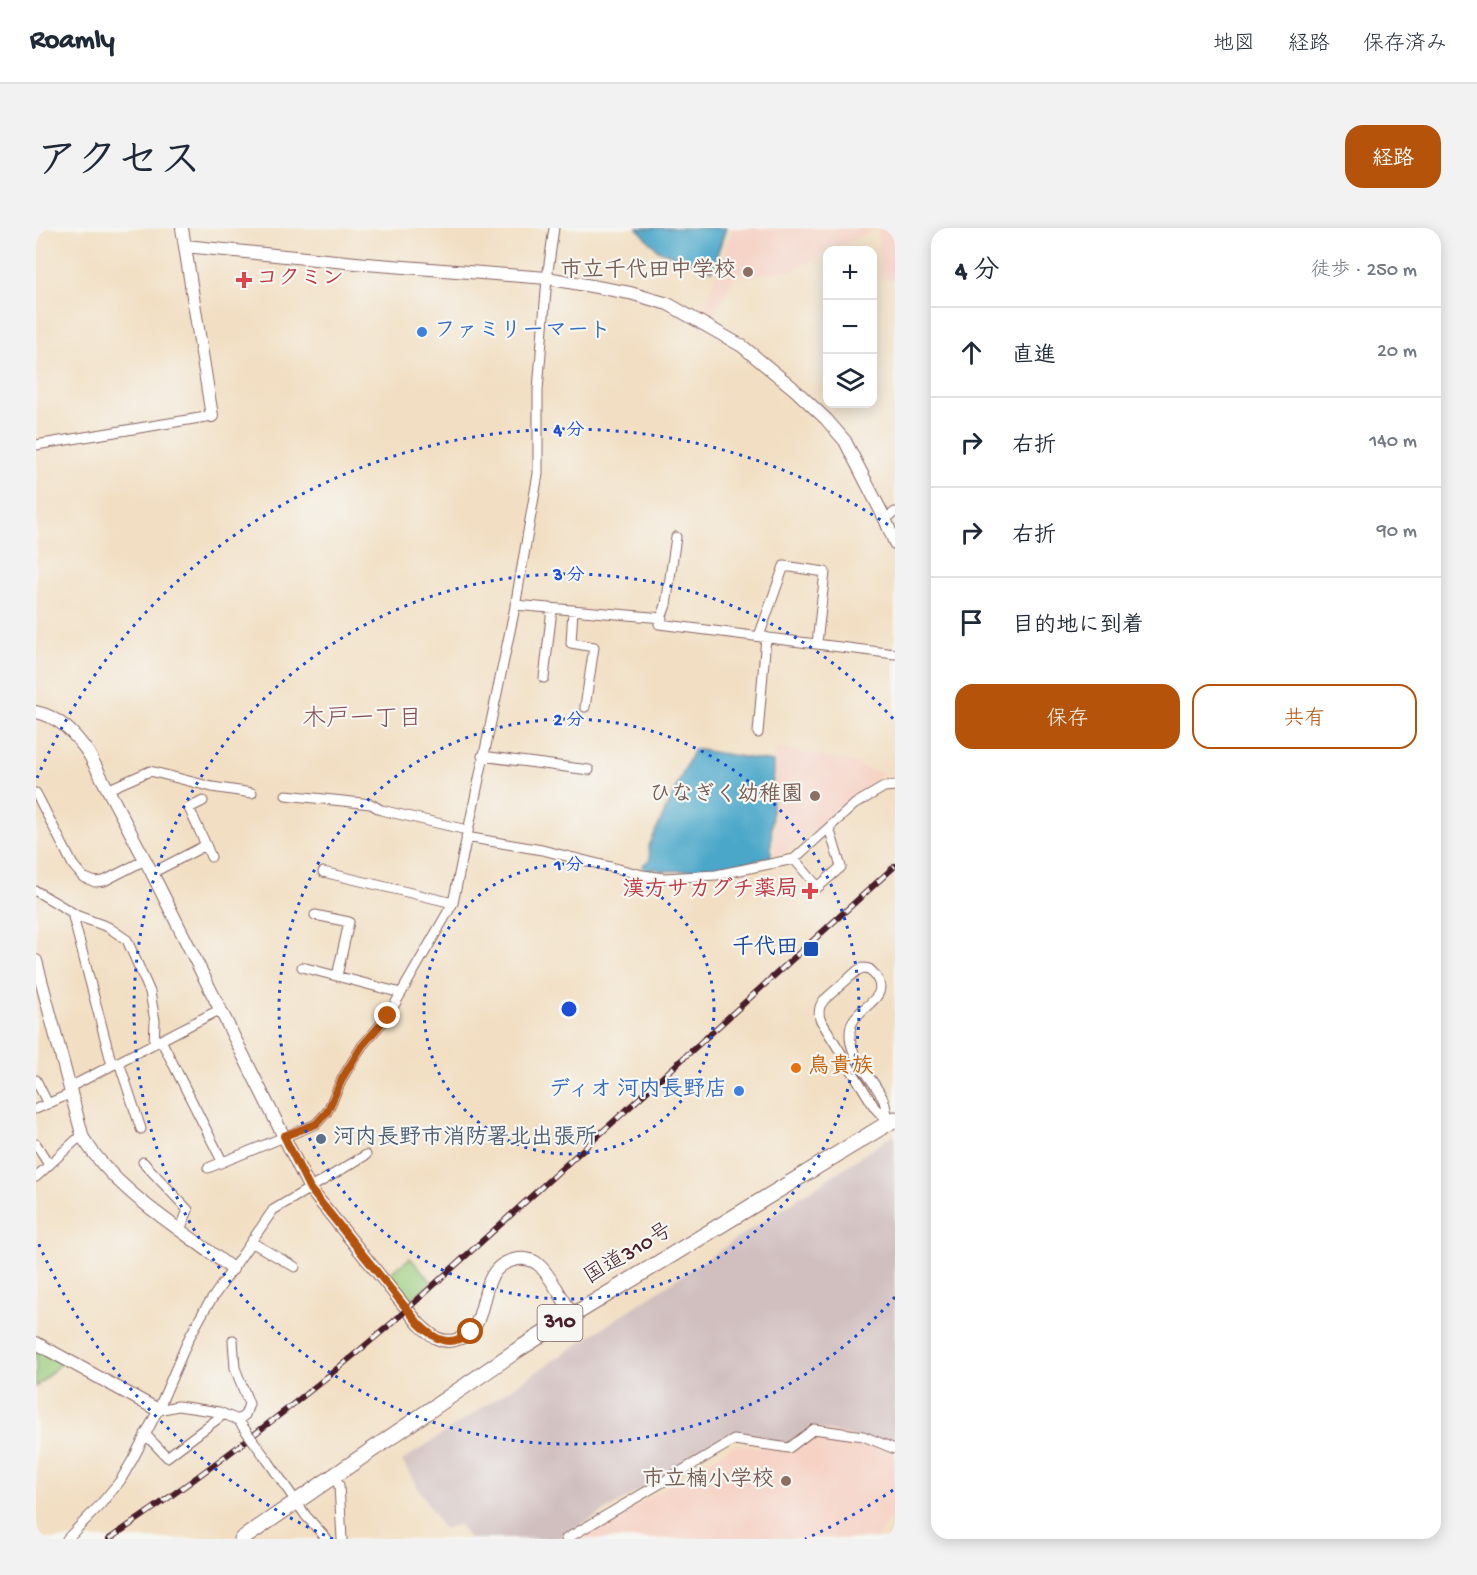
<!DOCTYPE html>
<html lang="ja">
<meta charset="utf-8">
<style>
body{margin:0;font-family:"Gochi Hand","Klee One",sans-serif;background:#f2f2f3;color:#1f2937}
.controls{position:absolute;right:18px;top:18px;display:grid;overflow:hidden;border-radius:12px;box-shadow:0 3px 15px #0003}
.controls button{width:54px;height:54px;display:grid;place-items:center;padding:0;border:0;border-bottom:2px solid #e0e1e3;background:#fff;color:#1f2937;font:30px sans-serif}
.stop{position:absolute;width:18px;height:18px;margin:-14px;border:4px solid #b45309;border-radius:50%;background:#fff}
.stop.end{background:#b45309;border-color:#fff;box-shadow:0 2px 6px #0008}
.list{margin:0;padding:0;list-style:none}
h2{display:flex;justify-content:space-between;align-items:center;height:78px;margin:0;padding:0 24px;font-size:26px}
h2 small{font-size:20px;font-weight:400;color:#747a83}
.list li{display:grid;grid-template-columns:39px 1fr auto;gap:18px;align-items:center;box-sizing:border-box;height:90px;padding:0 24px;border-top:2px solid #e0e1e3}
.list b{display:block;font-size:22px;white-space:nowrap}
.list em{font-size:20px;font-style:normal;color:#747a83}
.actions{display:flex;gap:12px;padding:18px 24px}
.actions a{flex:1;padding:14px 0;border:2px solid #b45309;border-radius:18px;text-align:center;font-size:21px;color:#b45309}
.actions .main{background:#b45309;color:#fff}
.icon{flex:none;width:33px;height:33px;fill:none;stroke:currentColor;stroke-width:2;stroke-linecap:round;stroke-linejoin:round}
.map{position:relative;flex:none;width:859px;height:1311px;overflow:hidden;border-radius:18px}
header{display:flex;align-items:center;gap:36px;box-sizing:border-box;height:84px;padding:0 30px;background:#fff;border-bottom:2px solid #e0e1e3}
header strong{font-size:28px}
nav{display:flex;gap:33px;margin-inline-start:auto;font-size:21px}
.intro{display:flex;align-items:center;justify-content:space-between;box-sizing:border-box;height:144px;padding:0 36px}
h1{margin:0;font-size:42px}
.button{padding:15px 27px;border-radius:18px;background:#b45309;color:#fff;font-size:21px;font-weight:700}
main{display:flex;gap:36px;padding:0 36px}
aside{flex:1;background:#fff;border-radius:18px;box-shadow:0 3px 15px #0003}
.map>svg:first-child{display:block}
.built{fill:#f6d2c5}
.industrial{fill:#d1bfbf}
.green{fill:#9acc7c;stroke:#727654;stroke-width:1.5}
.water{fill:#4ba7c9;stroke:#4a637a;stroke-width:1.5}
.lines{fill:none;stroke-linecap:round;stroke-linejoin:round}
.minor-casing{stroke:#856260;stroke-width:11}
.tertiary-casing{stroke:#856260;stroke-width:14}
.trunk-casing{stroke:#856260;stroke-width:17}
.minor{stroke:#fff;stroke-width:9}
.tertiary{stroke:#fff;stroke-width:12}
.trunk{stroke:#fff;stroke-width:15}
.rail-casing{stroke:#4a1f2b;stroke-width:6}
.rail{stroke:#f6f6f2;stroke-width:4;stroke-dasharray:11;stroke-linecap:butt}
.minor-bridge-casing{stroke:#856260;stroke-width:11;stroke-linecap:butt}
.minor-bridge{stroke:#fff;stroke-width:9}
.route{stroke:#b45309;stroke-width:8}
.ring{fill:none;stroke:#1d4ed8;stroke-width:3;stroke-dasharray:3 6}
.education-dot{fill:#8d6e63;stroke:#f6f6f2;stroke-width:2}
.health-dot{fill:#e0444e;stroke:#f6f6f2;stroke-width:2}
.shop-dot{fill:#3f7fe0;stroke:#f6f6f2;stroke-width:2}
.transit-dot{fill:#1a4fb4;stroke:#f6f6f2;stroke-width:2}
.food-dot{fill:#e8710a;stroke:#f6f6f2;stroke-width:2}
.service-dot{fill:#5c6f8a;stroke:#f6f6f2;stroke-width:2}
.labels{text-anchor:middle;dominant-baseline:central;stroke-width:4.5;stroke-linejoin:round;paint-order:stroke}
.shield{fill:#f6f6f2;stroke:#7e6067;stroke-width:1.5}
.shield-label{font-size:21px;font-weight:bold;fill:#4a1f2b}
.education-label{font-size:22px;font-weight:bold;fill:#785e54;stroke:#f6f6f2;text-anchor:end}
.health-label{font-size:22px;font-weight:bold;fill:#be3a42;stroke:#f6f6f2;text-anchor:start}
.shop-label{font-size:22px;font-weight:bold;fill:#366cbe;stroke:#f6f6f2;text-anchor:start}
.transit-label{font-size:22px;font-weight:bold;fill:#164399;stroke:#f6f6f2;text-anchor:end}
.food-label{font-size:22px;font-weight:bold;fill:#c56008;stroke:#f6f6f2;text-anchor:start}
.service-label{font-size:22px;font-weight:bold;fill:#4e5e75;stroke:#f6f6f2;text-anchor:start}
.street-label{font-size:22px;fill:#4a1f2b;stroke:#f6f6f2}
.neighbourhood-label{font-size:24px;fill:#854f55;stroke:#f6f6f2}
.centre{fill:#1d4ed8;stroke:#f6f6f2;stroke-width:3}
.ring-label{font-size:18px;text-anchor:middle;font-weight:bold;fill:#1d4ed8;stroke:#f6f6f2;stroke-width:4.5;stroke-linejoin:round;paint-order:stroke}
</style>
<header>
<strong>Roamly</strong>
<nav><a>地図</a><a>経路</a><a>保存済み</a></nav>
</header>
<div class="intro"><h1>アクセス</h1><a class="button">経路</a></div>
<main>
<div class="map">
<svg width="859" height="1311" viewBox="0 0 859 1311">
<rect width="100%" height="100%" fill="#f6f6f2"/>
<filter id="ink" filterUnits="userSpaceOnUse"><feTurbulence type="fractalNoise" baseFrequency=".0167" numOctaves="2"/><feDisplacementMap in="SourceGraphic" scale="12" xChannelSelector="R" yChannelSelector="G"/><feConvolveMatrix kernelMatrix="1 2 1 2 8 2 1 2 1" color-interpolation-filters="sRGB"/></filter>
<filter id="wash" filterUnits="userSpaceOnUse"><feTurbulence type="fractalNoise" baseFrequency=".008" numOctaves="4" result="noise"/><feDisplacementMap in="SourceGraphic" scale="24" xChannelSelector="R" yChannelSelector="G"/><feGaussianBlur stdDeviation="1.35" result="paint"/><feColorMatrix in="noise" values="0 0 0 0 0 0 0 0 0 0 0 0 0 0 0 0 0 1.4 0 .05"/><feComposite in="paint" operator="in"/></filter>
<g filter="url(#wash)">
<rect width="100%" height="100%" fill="#f2dfc3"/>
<path class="built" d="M696 0H859V52L843 51 842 0 796 22H792L791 25 757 42 710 48 700 46 677 88 668 83Z
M739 520 821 535 829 541 847 544 790 593 739 630Z
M788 1203 834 1211 859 1225V1282L840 1311H547L700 1216 757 1224 778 1207Z"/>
<path class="industrial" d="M859 906V1218L775 1199 750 1216 697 1208 521 1311H433L423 1296 407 1301 366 1233Z"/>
<path class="green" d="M374 1030 396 1054 373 1074 352 1047Z
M0 1121 25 1135 0 1159Z"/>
<path class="water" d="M601 0H690L676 42 622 22Z
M658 521 737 534 735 629 678 642 625 643 620 640 611 643 606 638 614 631 613 618Z"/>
</g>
<g filter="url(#ink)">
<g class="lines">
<defs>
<path id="minor" d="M0 217 176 188
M849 291 859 284
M640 309 630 377 623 396 859 426
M479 377 626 390
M537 382 535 415 558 419 549 479
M723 408 748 338 789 344 781 415
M508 450 516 381
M722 505 730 409
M446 528 553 542
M73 561 114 543 176 559 216 565
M0 565 37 637 47 649 59 654 68 653 109 632
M250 567 335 576 345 582 431 602
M430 609 506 622 607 647 628 650 680 647 758 631 819 576 848 559 859 558
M170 617 175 629
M758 631 782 659 805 639 793 600
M287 644 417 675
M116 645 170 617 153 580 167 573
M0 663 42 688 72 699 91 712 114 764 119 793 118 816
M36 685 76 837
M279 687 313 694 301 748
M266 739 365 765
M827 740C833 740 834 741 838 746 858 771 821 777 815 798 808 827 838 849 848 873 850 880 851 888 853 895L839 880 784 791C782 783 783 778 788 772L822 742Z
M125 812 186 933
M83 834 105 901
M0 852 12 876
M34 859 183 782
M0 881 36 865
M0 916 13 937
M107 934 152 982 144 1002
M172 940 280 896 291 884 307 849 326 818 352 788 417 675 479 379 502 246V162L511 50 518 0
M0 949 40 912 47 910
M215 1014 259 1039
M197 1112 199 1140 213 1176 209 1187 202 1192
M122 1182 142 1178 183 1184 202 1192 210 1203
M109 1206 131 1229 188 1186
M232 1233 270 1288 291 1311
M297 1249 303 1257 306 1311
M31 1311 64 1277 84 1253 97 1231 122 1182 153 1110 169 1081 237 982 330 927
M530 1311 698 1212 753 1220 778 1201 827 1208 859 1221"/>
<path id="tertiary" d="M146 0 176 188
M149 18 330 36 511 50 594 65 632 76 706 118 757 160 790 191 809 213 849 291 859 315
M0 484C24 489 40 507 53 526L116 645 274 961 383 1096C394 1106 403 1116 419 1112 450 1105 443 1070 456 1048 461 1039 470 1033 482 1031 491 1030 500 1033 506 1040 518 1054 527 1072 537 1087
M0 733 47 910C84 968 144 999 196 1041
M0 1115 122 1182"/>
<path id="trunk" d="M206 1311 480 1123 537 1087 859 891"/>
</defs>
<use href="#minor" class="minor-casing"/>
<use href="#tertiary" class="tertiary-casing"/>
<use href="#trunk" class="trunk-casing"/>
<use href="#minor" class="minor"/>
<use href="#tertiary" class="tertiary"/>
<use href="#trunk" class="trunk"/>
<defs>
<path id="rail" d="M73 1311C172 1244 266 1172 357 1094L859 638"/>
</defs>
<use href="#rail" class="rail-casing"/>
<use href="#rail" class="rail"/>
<defs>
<path id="minor-bridge" d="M210 1203 232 1233"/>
</defs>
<use href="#minor-bridge" class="minor-bridge-casing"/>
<use href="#minor-bridge" class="minor-bridge"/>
</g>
</g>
<g class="lines" filter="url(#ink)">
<path class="route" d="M352 788 326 818 307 849 291 884 280 896 248 908 274 961 383 1096C400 1113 414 1120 435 1104"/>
</g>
<g class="ring">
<circle cx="533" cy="781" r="145"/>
<circle cx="533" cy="781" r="290"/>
<path d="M859 1069A435 435 0 1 1 859 493"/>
<path d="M857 1262A580 580 0 0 1 769 1311M297 1311A580 580 0 0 1 1 1012M1 550A580 580 0 0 1 857 300"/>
</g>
<g class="education-dot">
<circle cx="712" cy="44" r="6"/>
<circle cx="779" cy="568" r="6"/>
<circle cx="750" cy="1253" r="6"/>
</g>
<g class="health-dot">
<path d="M205 43h6v6h6v6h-6v6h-6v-6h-6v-6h6z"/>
<path d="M771 654h6v6h6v6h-6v6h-6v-6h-6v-6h6z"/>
</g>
<g class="shop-dot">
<circle cx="386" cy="104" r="6"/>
<circle cx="703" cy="863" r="6"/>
</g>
<rect class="transit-dot" x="767" y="713" width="16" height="16" rx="3"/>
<circle class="food-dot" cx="760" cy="840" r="6"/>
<circle class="service-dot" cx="285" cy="911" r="6"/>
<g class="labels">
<rect class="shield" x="501.5" y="1077" width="45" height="36" rx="4.5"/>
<g class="shield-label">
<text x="524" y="1095">310</text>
</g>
<g class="education-label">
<text x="700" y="44">市立千代田中学校</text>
<text x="767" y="568">ひなぎく幼稚園</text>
<text x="738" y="1253">市立楠小学校</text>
</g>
<g class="health-label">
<text x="220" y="52">コクミン</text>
<text x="762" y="663" text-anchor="end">漢方サカグチ薬局</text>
</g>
<g class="shop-label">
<text x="398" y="104">ファミリーマート</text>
<text x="691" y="863" text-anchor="end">ディオ 河内長野店</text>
</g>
<g class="transit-label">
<text x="762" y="721">千代田</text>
</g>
<g class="food-label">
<text x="772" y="840">鳥貴族</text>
</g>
<g class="service-label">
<text x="297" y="911">河内長野市消防署北出張所</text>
</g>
<g class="street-label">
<text transform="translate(593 1027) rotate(-31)">国道310号</text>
</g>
<g class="neighbourhood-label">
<text x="326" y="492">木戸一丁目</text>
</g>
</g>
<circle cx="533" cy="781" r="9" class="centre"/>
<g class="ring-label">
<text x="533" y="207">4 分</text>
<text x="533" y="352">3 分</text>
<text x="533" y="497">2 分</text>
<text x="533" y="642">1 分</text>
</g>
</svg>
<div class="controls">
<button>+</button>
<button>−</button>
<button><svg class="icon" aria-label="layers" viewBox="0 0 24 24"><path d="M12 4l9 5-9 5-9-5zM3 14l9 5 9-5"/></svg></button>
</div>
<div class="stop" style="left:435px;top:1104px"></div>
<div class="stop end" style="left:352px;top:788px"></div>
</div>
<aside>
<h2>4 分<small>徒歩 · 250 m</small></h2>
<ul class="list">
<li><svg class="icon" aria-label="ahead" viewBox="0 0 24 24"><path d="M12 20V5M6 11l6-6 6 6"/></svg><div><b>直進</b></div><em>20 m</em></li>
<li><svg class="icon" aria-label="right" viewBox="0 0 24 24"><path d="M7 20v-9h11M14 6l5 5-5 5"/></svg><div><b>右折</b></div><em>140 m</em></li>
<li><svg class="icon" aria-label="right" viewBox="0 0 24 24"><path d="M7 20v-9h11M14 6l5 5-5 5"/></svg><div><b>右折</b></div><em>90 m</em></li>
<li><svg class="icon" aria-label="arrive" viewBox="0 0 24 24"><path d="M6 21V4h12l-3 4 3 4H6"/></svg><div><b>目的地に到着</b></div></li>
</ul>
<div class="actions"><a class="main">保存</a><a>共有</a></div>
</aside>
</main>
